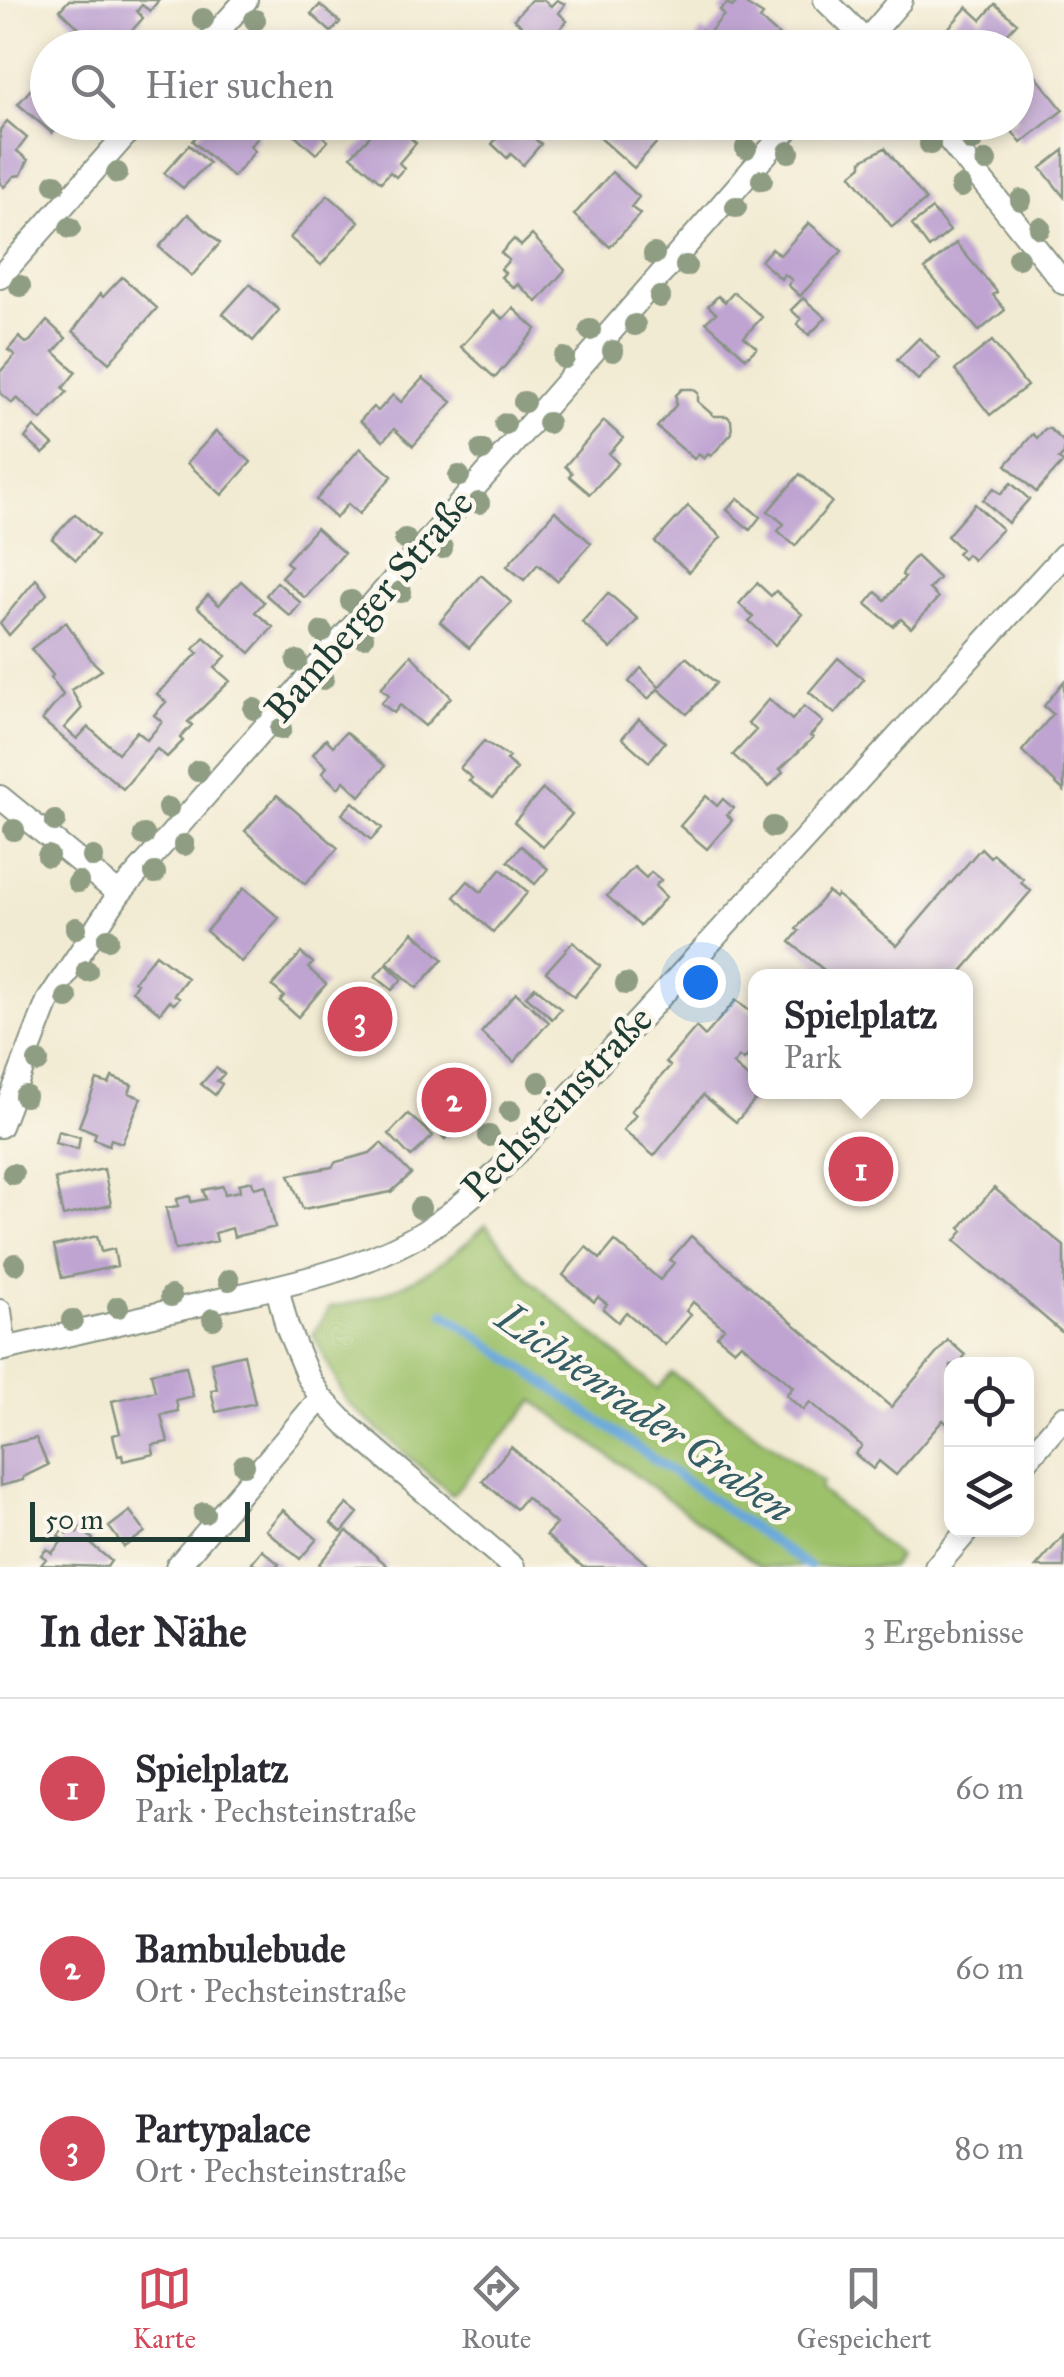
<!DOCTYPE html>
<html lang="de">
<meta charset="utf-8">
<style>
body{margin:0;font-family:"IM FELL Great Primer",serif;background:#f7f7f7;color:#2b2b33}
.controls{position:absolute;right:30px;bottom:30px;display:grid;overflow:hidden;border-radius:20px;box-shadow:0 5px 15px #0003}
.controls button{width:90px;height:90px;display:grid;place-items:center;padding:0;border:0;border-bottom:2px solid #e1e1e2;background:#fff;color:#2b2b33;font:50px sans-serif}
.scale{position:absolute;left:30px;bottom:25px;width:220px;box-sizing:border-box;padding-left:10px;border:5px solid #1f3d34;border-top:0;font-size:28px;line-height:35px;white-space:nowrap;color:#1f3d34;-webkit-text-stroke:8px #fbf7ec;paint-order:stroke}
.you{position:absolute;left:700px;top:982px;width:35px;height:35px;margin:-25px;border:8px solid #fff;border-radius:50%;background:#1a73e8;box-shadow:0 0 0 15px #1a73e833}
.badge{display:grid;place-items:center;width:65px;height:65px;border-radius:50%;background:#d1495b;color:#fff;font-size:32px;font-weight:700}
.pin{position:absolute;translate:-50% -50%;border:5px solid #fff;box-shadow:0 2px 10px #0006}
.popup{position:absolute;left:748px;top:969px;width:225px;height:130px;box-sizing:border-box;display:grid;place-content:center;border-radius:20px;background:#fff;filter:drop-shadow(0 2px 8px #0005);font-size:32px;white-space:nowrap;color:#7c7c81}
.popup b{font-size:38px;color:#2b2b33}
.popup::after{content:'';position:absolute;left:50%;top:100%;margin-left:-20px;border:20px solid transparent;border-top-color:#fff}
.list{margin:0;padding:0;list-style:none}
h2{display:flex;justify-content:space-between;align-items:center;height:130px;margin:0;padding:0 40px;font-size:42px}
h2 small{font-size:32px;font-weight:400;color:#7c7c81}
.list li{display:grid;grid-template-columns:65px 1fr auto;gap:30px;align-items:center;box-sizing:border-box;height:180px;padding:0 40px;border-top:2px solid #e1e1e2}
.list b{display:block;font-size:38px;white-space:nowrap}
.list p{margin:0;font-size:32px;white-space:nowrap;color:#7c7c81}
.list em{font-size:32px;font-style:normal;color:#7c7c81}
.icon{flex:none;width:55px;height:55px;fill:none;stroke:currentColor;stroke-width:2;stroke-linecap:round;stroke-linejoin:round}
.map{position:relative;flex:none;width:1064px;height:1567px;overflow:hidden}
.search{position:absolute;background:#fff;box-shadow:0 5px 15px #0003;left:30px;right:30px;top:30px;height:110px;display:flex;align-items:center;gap:25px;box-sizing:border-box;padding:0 35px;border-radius:55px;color:#7c7c81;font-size:38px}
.sheet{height:670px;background:#fff}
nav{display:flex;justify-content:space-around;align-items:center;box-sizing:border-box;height:140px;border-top:2px solid #e1e1e2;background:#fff;font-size:28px;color:#7c7c81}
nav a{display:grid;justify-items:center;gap:5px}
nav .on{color:#d1495b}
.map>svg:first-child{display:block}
.green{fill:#9dc16b;stroke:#5e7f50;stroke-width:2.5}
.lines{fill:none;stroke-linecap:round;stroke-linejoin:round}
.stream{stroke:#68a7db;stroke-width:9}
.building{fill:#bfa4d2}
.minor-casing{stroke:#889484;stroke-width:26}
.minor{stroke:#fff;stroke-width:22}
.tree{fill:#8f9d83}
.labels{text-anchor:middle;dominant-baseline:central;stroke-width:9;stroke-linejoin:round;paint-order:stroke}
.street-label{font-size:40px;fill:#1f3d34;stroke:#fbf7ec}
.water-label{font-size:42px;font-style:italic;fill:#355d66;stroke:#fbf7ec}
</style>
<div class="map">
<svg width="1064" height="1567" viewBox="0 0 1064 1567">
<rect width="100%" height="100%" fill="#fbf7ec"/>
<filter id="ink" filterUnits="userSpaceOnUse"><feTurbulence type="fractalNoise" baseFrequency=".01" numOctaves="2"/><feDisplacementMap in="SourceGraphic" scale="20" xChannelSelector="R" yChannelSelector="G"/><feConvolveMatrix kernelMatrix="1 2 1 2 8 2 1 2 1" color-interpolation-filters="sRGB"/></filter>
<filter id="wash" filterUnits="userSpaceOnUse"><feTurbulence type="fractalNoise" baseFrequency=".0048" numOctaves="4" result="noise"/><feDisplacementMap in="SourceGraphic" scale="40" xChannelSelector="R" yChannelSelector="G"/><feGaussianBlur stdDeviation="2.25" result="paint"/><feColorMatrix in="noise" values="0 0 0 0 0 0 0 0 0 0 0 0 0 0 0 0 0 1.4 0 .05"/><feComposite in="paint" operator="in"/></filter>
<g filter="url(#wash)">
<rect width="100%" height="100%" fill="#f2ebd3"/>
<path class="green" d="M486 1225 531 1281 657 1389 672 1373 823 1482 819 1489 899 1557 891 1567H761L534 1401 452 1495 347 1402 313 1334 330 1307C390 1299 443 1267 486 1225Z"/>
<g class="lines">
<path class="stream" d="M444 1313 809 1567"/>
</g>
<g id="blocks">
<path class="building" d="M69 0H159L150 11 142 5 137 11 143 18 129 34 126 31 109 48H100L60 10Z
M531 0H544L551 6 557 0 565 4 559 13 567 21 544 47 514 19Z
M739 0 763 15 760 19 783 39 779 43 784 48H696L700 43 696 39 702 30 707 35 724 15 720 10 728 3 732 7Z
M995 4 1017 23 1002 39 994 33 981 48H949L939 39 967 7 981 20Z
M320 5 340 22 331 32 311 14Z
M48 62V122H61L52 133 18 104 38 81 34 78Z
M1027 65 1063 110 1021 143 1005 122H1016V74Z
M7 121 27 138 17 151 28 160 21 175 14 176 4 187 0 183V130Z
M209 122H240L258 138 250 146 255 151 233 177 192 141Z
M308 122 328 141 316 154 295 135Z
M383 122H393L416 143 399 163 404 168 396 177 390 172 381 182 351 156Z
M511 122H524L532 129 528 133 541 144 523 165 511 154 507 158 492 144Z
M616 122H675L634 168 598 136 610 123 613 126Z
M189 145 209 163 183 188 164 173Z
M885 148 926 200 892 227 851 175 862 166V160Z
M1064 150V197L1041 168Z
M612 172 639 197 631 207 640 214 610 247 574 215Z
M328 195 359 222 321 265 290 238Z
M932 209 950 231 929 248 912 225Z
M188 214 220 243 192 276 159 247Z
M809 223 842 251 800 296 788 285 792 280 784 274 781 279 761 261 772 248 780 255Z
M532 235 565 270 537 302 518 284 514 288 501 277 505 273 501 269 509 260 501 253 514 239 521 246Z
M956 243 997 292 993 295 1005 310 979 331 925 269Z
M122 277 157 308 109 363 73 331 100 294 103 297Z
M250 284 279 310 253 341 223 314Z
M734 292 762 317 744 337 757 348 746 358 706 322 716 313 708 306 718 296 725 302Z
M803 298 826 318 809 335 797 324 801 319 791 310Z
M513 308 536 329 495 378 461 347 494 311 503 319Z
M47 321 66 338 54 352 76 372 63 388 67 392 41 420 17 398 12 403 0 393V372L15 355 8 350 19 337 26 343 30 341Z
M919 338 940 358 918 380 897 360Z
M992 341 1027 386 990 415 955 370Z
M423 378 452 402 413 446 394 429 383 441 360 421 373 407 378 411 393 395 401 402Z
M682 389H693L698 393V402L714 416H727L731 420 732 433 711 456 708 454 704 459 699 454 694 459 657 427 676 405V395Z
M604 421 623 438 609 454 618 463 590 494 569 476 572 473 565 466Z
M34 427 53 445 43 454 25 438Z
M1045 429H1050L1064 442V454L1059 459 1063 462 1036 492 1006 465 1033 434 1037 438Z
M216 431 251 462 222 495 187 463Z
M360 448 392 476 359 514 348 504 336 518 316 500Z
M800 474 832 502 795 546 778 531 784 524 768 511Z
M1011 483 1029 499 1008 523 983 500 994 488 1001 494Z
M738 498 760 517 750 530 727 510Z
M975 504 1002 529 973 560 967 554 963 559 957 553 961 549 947 536Z
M688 506 721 537 689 572 655 542Z
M555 511 591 543 557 581 538 564 524 580 507 566Z
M75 514 98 535 76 560 52 539Z
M316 528 344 553 305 598 281 577 291 566 286 562Z
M916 556 939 578 929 589 938 598 911 628 901 619 893 626 866 604 876 592 885 600 905 577 902 575 905 568Z
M481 575 511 602 469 648 440 622Z
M36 579 47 594 9 635 0 623Z
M241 581 264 602 255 612 273 627 250 653 197 607 208 595 219 605Z
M277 582 301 603 290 616 266 595Z
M757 583 771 596 776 591 802 614 775 645 749 621 753 617 739 604Z
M608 593 638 619 611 649 582 622Z
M66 622 92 661 102 670 71 690 82 708 64 728 77 739 88 727 118 753 137 731 147 740 162 722 154 715 166 702 157 694 198 653 194 649 204 637 226 656 215 668 230 681 188 722 192 725 180 738 183 741 167 757 157 749 123 789 42 720 63 695 51 678 53 675 31 649Z
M411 655 451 697 425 726 400 705 394 713 381 703 389 695 381 688Z
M686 657 716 683 687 714 658 689 648 699 629 682 641 668 659 687Z
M838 658 864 679 835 714 809 692Z
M1064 681V791L1022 751 1053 714 1044 706Z
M769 699 792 720 804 706 823 722 810 736 813 738 780 769 783 772 769 787 733 755 756 730 748 723Z
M639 719 665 742 649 762 622 738Z
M346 732 385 766 360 796 344 781 338 788 322 773 327 767 313 754 326 739 333 746Z
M484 741 509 757 506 760 517 769 493 797 469 781 472 778 460 768Z
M543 789 572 814 543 847 514 822Z
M277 795 338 848 305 884 245 831Z
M706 796 717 806 723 799 733 808 727 815 732 820 707 849 680 826Z
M353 802 382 828 371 840 342 814Z
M521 846 548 869 535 884 508 861Z
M981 848 990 857 993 854 1023 879 1021 883 1031 891 958 976H831L790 942 799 931 796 929 828 892 835 898 837 895 897 946Z
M634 867 646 878 651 872 661 880 655 886 666 897 640 926 607 896Z
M501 869 528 892 493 932 454 897 468 881 481 892Z
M244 888 279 918 241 962 206 931Z
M413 932 443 959 417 988 387 962Z
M573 942 600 966 574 997 546 972Z
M301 953 313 963 308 968 326 984 298 1017 280 1001 284 996 272 986Z
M156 954 187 978 174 995 179 998 174 1004 169 1001 160 1013 132 991 137 983 134 981Z
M386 964 402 979 392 990 375 976Z
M535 987 561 1009 552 1019 526 996Z
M362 990 388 1013 358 1047 332 1024Z
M516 993 549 1022 514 1062 481 1033Z
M736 1000 752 1013 756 1008V1046L744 1060 739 1057 733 1064 756 1084V1092H762L736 1122 703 1095 654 1156 623 1130 636 1115 631 1111 670 1066 666 1062 696 1027 705 1036Z
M216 1068 224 1074 217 1081 222 1084 215 1095 201 1084Z
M457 1069 485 1094 445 1139 426 1121 432 1113 424 1105Z
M112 1077 132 1085 129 1093 141 1098 122 1143 111 1139 109 1145 94 1139 96 1133 79 1126 97 1080 109 1084Z
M408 1114 433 1136 411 1157 389 1134Z
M58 1131 80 1137 78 1149 55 1143Z
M381 1143 411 1174 391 1192 303 1209 289 1175 332 1167 336 1162 370 1153Z
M104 1169 111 1205 63 1216 55 1179Z
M252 1181 254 1188 266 1185 275 1227 234 1237 232 1228 215 1233 217 1241 175 1250 166 1208 178 1206 177 1199 190 1196 191 1202 206 1199 203 1190 223 1186 225 1194 240 1191 239 1184Z
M994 1188 1064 1246V1334L955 1241 963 1231 960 1228Z
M97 1236 101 1252 114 1249 117 1266 62 1278 54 1246Z
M691 1236 891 1407 948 1340 965 1355 963 1358 970 1364 951 1365V1427L943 1420 896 1475 879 1461 873 1469 855 1454 862 1446 810 1402 803 1410 786 1395 793 1387 741 1343 734 1350 717 1336 724 1328 693 1302 686 1311 691 1315 665 1345 626 1312 618 1322 603 1309 607 1304 598 1297 594 1302 563 1275 586 1247 600 1259 615 1241 660 1280 674 1263 670 1260Z
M244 1354 255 1403 216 1412 211 1390 217 1389 211 1362Z
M186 1366 193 1396 176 1400 178 1411 161 1415 168 1442 152 1445 154 1454 123 1461 122 1455 118 1456 113 1435 120 1433 112 1401 155 1391 151 1373Z
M36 1438 48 1465 23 1477V1480L0 1486V1446Z
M511 1447 544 1476 650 1567H583L568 1555 546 1535 556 1524 526 1497 516 1509 482 1481Z
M347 1504 358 1513 342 1532 331 1523Z
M283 1510 317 1539 300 1559 266 1530Z
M130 1511 145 1532 124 1547 109 1527Z
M73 1528 77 1532 80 1528 93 1539 90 1543 111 1561 107 1567 41 1565 46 1559 41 1555 47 1549 52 1553 63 1540 58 1536 63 1529 68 1534Z
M347 1531 389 1567H322L319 1564Z
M1064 1535V1567H1036Z
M262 1550 279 1564 276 1567H258L252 1562Z"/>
</g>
</g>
<g filter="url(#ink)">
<use href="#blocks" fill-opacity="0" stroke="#889484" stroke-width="2.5"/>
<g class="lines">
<defs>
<path id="minor" d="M825 0 874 48
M203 48 246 0
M860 48 901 0
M935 122 1064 283
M0 277 137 122
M0 797 119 894
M0 1126 48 1001 119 894 794 122
M277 1287 287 1327 308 1377 321 1398 347 1425 513 1567
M0 1311 5 1349
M0 1350C72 1334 143 1317 215 1301 285 1285 362 1270 424 1232 474 1200 513 1157 553 1114L1064 555
M1026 1461 1064 1417
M177 1567 321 1398
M936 1567 968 1530"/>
</defs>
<use href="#minor" class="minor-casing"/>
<use href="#minor" class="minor"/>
</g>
<g class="tree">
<circle cx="203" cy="19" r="11"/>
<circle cx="255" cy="20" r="11"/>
<circle cx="972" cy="141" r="11"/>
<circle cx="930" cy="144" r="11"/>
<circle cx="746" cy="148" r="11"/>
<circle cx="789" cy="152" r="11"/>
<circle cx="986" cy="161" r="11"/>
<circle cx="117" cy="173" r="11"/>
<circle cx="762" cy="180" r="11"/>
<circle cx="55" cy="184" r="11"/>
<circle cx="961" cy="187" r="11"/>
<circle cx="1021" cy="200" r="11"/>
<circle cx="736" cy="207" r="11"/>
<circle cx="70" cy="228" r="11"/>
<circle cx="1040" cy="228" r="11"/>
<circle cx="654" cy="254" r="11"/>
<circle cx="1018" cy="258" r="11"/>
<circle cx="686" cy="266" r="11"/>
<circle cx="20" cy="286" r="11"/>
<circle cx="660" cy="297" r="11"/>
<circle cx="635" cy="325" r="11"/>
<circle cx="590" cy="330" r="11"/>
<circle cx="613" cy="351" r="11"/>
<circle cx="564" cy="358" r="11"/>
<circle cx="524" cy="402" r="11"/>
<circle cx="548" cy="423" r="11"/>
<circle cx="505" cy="424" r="11"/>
<circle cx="482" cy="450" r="11"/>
<circle cx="459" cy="476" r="11"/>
<circle cx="479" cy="503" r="11"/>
<circle cx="405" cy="539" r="11"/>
<circle cx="442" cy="548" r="11"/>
<circle cx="401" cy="592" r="11"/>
<circle cx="351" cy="601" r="11"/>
<circle cx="322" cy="632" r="11"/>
<circle cx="363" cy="637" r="11"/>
<circle cx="297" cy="661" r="11"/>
<circle cx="323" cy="679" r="11"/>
<circle cx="254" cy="709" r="11"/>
<circle cx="281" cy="729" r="11"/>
<circle cx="198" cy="771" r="11"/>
<circle cx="168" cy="808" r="11"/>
<circle cx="55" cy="821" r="11"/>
<circle cx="773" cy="827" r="11"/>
<circle cx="14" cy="830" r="11"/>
<circle cx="144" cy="835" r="11"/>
<circle cx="184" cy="845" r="11"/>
<circle cx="48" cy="856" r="11"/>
<circle cx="93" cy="857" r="11"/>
<circle cx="155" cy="873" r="11"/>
<circle cx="78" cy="882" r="11"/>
<circle cx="76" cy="928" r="11"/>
<circle cx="108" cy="939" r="11"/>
<circle cx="87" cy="971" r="11"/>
<circle cx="626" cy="984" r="11"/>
<circle cx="67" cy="998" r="11"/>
<circle cx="38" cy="1062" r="11"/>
<circle cx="539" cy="1082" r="11"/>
<circle cx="25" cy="1096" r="11"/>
<circle cx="510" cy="1111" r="11"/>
<circle cx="489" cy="1136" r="11"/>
<circle cx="13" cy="1174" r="11"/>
<circle cx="420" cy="1208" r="11"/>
<circle cx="15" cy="1264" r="11"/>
<circle cx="229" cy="1280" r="11"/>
<circle cx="171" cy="1296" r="11"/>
<circle cx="118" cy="1307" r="11"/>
<circle cx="213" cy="1319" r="11"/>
<circle cx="72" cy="1320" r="11"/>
<circle cx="244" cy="1465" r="11"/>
<circle cx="204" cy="1513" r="11"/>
</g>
</g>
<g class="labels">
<g class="street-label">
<text transform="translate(369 606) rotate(-49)">Bamberger Straße</text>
<text transform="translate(557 1103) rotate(-46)">Pechsteinstraße</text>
</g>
<g class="water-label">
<text transform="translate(645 1413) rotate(35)">Lichtenrader Graben</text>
</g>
</g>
</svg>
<div class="controls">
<button><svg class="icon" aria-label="locate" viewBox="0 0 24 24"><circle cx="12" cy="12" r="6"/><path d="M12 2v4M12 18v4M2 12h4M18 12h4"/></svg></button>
<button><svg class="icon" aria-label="layers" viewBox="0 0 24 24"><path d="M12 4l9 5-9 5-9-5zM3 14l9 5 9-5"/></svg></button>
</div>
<div class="scale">50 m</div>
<div class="you"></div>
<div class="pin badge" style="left:861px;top:1169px">1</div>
<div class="popup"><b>Spielplatz</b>Park</div>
<div class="pin badge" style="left:454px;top:1100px">2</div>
<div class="pin badge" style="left:360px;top:1019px">3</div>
<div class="search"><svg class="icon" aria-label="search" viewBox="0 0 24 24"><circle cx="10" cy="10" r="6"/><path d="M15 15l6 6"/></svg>Hier suchen</div>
</div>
<section class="sheet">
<h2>In der Nähe<small>3 Ergebnisse</small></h2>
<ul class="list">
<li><span class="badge">1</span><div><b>Spielplatz</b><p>Park · Pechsteinstraße</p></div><em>60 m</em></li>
<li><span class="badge">2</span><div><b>Bambulebude</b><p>Ort · Pechsteinstraße</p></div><em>60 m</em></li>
<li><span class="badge">3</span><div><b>Partypalace</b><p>Ort · Pechsteinstraße</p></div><em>80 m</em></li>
</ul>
</section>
<nav>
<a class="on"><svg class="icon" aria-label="map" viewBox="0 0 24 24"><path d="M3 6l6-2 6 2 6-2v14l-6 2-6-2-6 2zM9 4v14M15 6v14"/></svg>Karte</a>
<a><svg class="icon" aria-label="directions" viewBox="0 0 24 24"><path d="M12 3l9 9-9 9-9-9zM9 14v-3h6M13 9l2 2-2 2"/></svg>Route</a>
<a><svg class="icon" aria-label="saved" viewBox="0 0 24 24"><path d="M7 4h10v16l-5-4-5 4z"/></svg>Gespeichert</a>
</nav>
